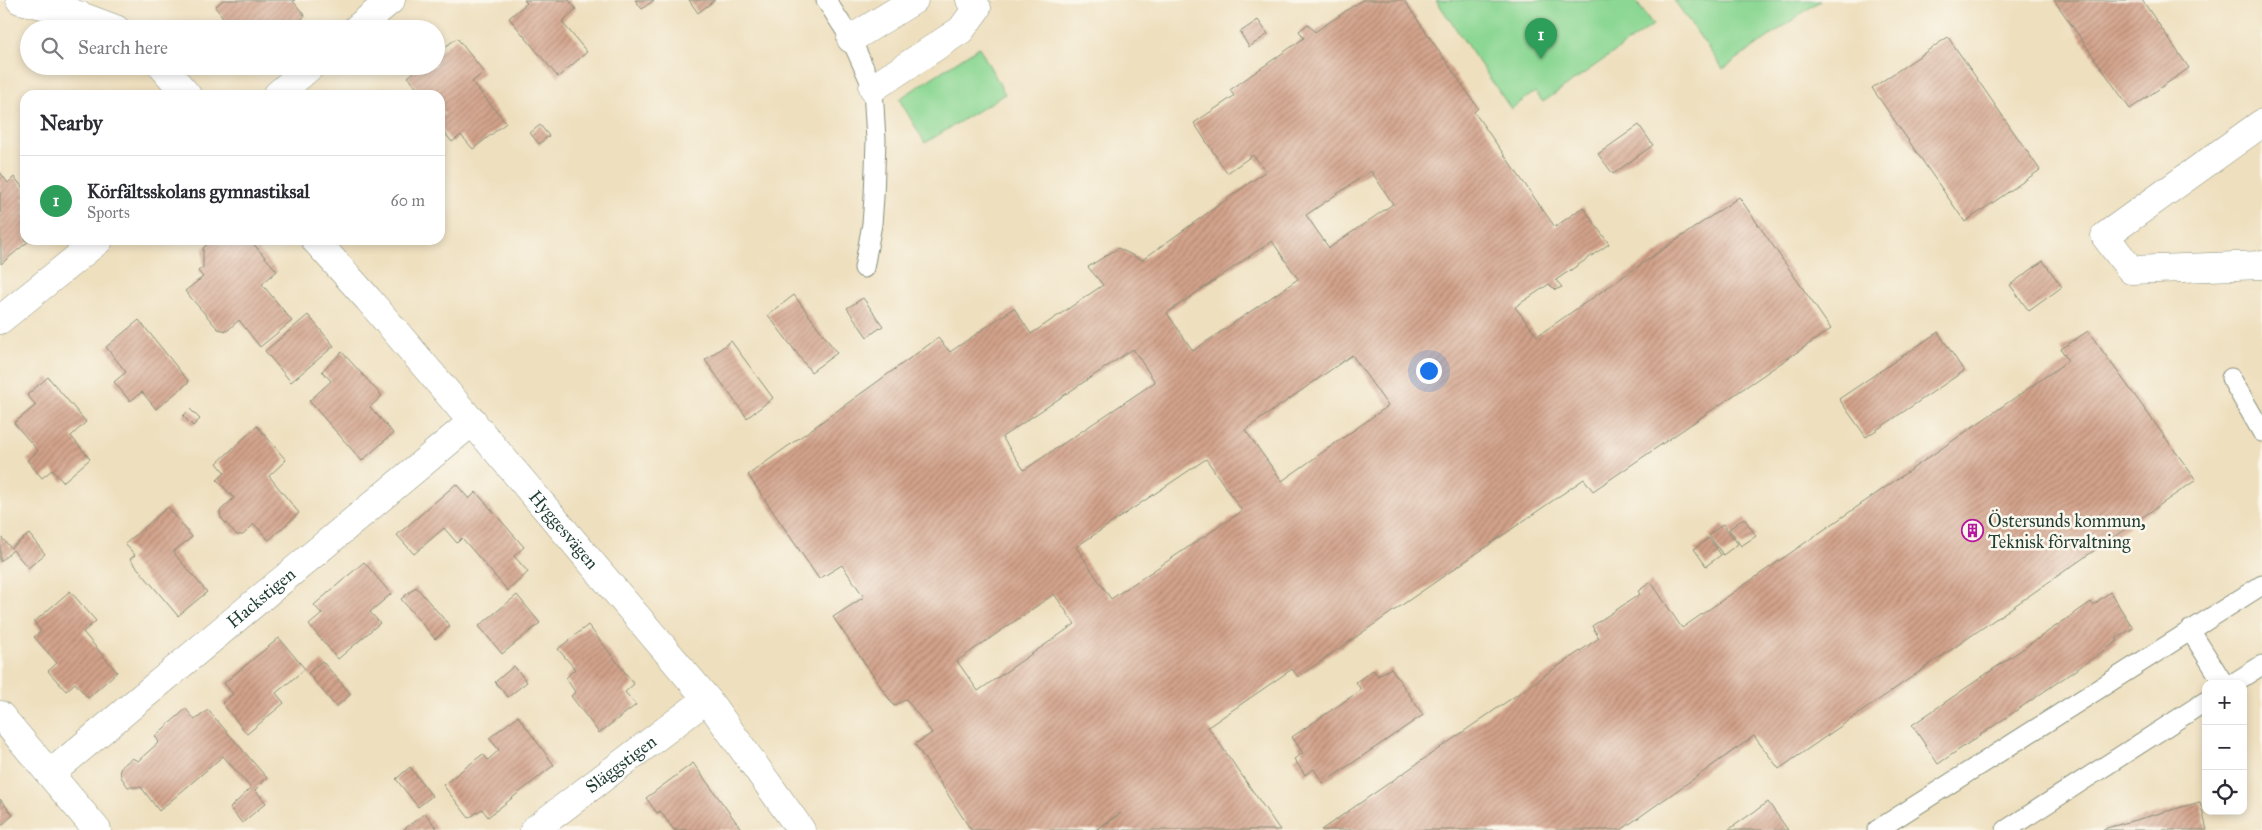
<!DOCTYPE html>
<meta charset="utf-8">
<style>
body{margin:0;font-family:"IM FELL Great Primer",serif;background:#f2f2f3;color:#2b2b33}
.controls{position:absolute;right:15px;bottom:15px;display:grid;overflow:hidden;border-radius:10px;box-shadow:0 2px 8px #0003}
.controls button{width:45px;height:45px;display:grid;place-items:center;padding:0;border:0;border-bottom:1px solid #e1e1e2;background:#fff;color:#2b2b33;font:25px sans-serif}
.you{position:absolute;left:1428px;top:370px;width:18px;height:18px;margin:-12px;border:4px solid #fff;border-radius:50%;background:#1a73e8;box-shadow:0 0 0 8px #1a73e833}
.badge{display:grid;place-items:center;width:32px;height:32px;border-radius:50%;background:#b5179e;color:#fff;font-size:16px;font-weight:700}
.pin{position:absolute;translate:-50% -41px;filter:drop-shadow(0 1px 2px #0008)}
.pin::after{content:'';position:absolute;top:26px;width:18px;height:15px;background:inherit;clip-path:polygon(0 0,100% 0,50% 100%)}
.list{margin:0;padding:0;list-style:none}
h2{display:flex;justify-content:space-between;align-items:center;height:65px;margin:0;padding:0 20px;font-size:21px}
h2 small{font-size:16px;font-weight:400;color:#7c7c81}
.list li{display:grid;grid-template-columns:32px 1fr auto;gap:15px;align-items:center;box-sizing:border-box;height:90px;padding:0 20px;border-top:1px solid #e1e1e2}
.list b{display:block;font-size:19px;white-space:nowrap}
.list p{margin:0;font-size:16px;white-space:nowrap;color:#7c7c81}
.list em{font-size:16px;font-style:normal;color:#7c7c81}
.icon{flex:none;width:28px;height:28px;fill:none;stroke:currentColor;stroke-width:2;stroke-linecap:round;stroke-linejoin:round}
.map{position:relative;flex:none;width:2262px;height:830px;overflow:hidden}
.search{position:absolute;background:#fff;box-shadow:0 2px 8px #0003;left:20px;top:20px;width:425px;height:55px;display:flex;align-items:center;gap:12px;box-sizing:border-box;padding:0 18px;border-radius:28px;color:#7c7c81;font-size:19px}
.panel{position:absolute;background:#fff;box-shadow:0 2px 8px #0003;left:20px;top:90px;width:425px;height:155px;border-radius:15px}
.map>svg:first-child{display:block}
.green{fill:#8bd793;stroke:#558a64}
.building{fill:url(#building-hatch);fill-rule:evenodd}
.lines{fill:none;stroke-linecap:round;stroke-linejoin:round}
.service-casing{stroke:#868e79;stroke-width:21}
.minor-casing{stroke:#868e79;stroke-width:29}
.service{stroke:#fff;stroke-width:19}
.minor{stroke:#fff;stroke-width:28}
.labels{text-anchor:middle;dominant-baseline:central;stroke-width:5;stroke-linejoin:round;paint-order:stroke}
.poi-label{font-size:18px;fill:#1f3d34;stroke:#fbf7ec;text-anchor:start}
.street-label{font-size:18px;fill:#1f3d34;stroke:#fbf7ec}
</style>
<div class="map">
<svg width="2262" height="830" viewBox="0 0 2262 830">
<defs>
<pattern id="building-hatch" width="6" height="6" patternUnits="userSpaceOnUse" patternTransform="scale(1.25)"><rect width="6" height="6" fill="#d3a28a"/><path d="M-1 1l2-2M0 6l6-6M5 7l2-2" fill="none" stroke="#ab8572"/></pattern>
</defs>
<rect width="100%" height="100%" fill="#fbf7ec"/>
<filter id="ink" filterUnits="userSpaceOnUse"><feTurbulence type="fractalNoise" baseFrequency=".02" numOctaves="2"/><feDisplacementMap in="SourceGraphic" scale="10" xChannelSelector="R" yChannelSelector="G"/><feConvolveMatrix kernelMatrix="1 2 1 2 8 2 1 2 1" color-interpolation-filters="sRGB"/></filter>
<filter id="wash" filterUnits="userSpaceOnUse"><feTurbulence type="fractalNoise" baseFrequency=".0096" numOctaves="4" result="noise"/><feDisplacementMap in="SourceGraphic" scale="20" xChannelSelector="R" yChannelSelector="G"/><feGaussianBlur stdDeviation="1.12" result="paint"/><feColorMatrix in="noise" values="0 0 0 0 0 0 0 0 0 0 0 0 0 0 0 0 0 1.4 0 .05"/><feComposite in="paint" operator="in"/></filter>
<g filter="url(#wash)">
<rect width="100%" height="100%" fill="#eedfbe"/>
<path class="green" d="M1436 0H1635L1653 25 1543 102 1535 92 1511 109Z
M1674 0H1821L1723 69Z
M979 47 1005 94 925 143 899 99Z"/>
<g id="blocks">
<path class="building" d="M223 0H295L293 1 305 16 289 29H225L221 23 225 20 215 7Z
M524 0H569L576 9 562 22 587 52 558 77 509 18 527 3Z
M635 0H654L642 9Z
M689 0H715L698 13Z
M1362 0H1404L1478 108 1474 112 1555 227 1583 207 1609 244 1556 280 1562 287 1555 290 1549 284 1515 307 1537 336 1739 197 1831 329 1593 491 1584 479 1298 677 1292 669 1208 727 1280 830H1096L1121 813 1095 830H971L915 744 932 733 906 699 894 706 833 617 864 597 842 565 819 579 748 475 938 338 950 352 1014 308 1031 334 1103 285 1088 267 1118 248 1142 260 1262 174 1266 171 1253 155 1227 173 1194 123 1234 96 1230 90 1304 38 1299 31 1308 24 1315 32ZM1371 171 1393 204 1329 248 1306 215ZM1272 241 1298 279 1193 351 1167 313ZM1133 349 1155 382 1024 470 1002 437ZM1352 355 1388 406 1282 481 1245 430ZM1206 459 1242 511 1111 599 1076 547ZM1054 594 1075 624 978 691 957 661Z
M2054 0H2142L2189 68 2130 109Z
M1258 20 1268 34 1249 47 1240 32Z
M1948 37 2040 170 1965 222 1872 88Z
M457 38 484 72 472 82 506 123 473 149 461 135 452 142 440 127V118L445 114 440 108V95H430L424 88 419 91 408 77 421 66H436V54Z
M540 125 549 136 539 144 530 133Z
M1639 125 1653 145 1613 174 1598 154Z
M0 172 8 183 14 177 25 190V197L22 199 25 203V240H30L1 264Z
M213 240H250L277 271 262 284 292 321 260 347 239 320 227 331 218 329 185 291 203 277 198 271 203 267V248Z
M2043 261 2062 287 2029 311 2010 285Z
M794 295 837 353 811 372 768 315Z
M863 298 883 326 867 337 847 308Z
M308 315 334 346 291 382 265 351Z
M139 320 189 382 156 409 142 392 130 401 114 382 126 372 106 347Z
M2088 331 2196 480 1779 769 1754 736 1621 830H1321L1599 638 1592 626 1640 594 1638 591 1651 582 1682 628 2068 361 2061 349Z
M1938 332 1964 371 1866 437 1839 399Z
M731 341 773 398 747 418 705 360Z
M342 352 382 396 370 407 393 433 362 461 309 401 331 381 322 371Z
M48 377 86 422 71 436 90 459 63 482 52 470 42 478 27 460 38 451 14 423 36 405 27 395Z
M190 409 200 419 193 426 183 416Z
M257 426 286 460 269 476 299 513 269 540 254 524 243 535H237L221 518 220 511 234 498 217 480 225 473 217 463Z
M456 484 469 499 476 492 524 547 514 556 528 572 508 591 462 538 457 543 444 528 414 554 397 535Z
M168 507 192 537 173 552 207 592 178 616 130 559 135 555 125 544Z
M1744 518 1756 536 1741 546 1729 529Z
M1723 524 1738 544 1723 555 1709 535Z
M29 534 45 554 28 568 13 550 0 562V536L11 548Z
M1709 538 1721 555 1706 566 1694 549Z
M364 562 391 594 370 612 380 623 338 659 309 625 322 614 314 605Z
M416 587 450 626 435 639 401 599Z
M70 591 96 621 83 632 117 672 88 698 75 683 66 691 48 671 57 663 34 637 41 631 34 622Z
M2110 592 2133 628 2116 639 2118 641 1938 764 1912 725 2091 602 2093 605Z
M517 595 540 623 502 654 479 626Z
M588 625 634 684 625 692 636 705 599 733 571 696 575 692 566 678 575 669 558 649Z
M279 638 305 669 276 693 284 703 247 734 222 703 233 694 224 683Z
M322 661 351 694 336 707 308 673Z
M514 666 527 682 508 697 495 682Z
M1391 668 1423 715 1323 783 1314 769 1305 775 1294 759 1303 753 1292 737 1361 690 1356 682 1373 670 1378 676Z
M186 709 195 720 208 710 267 778 255 790 266 803 242 823 230 808 251 788 223 756 159 811 141 787H128L121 777 120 768 132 758 138 761 159 742 155 736Z
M518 716 554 765 488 817 482 809 469 818 443 785 483 754 488 760 499 750 489 738Z
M693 763 742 830H674L660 811 657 813 646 798Z
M410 767 432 796 418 807 396 779Z
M0 799 13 815 0 827Z
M1768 802 1788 830H1728Z
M2200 802 2207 830H2103V829Z
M425 813 438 830H403Z"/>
</g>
</g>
<g filter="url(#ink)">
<use href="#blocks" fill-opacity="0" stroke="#868e79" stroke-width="1"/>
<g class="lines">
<defs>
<path id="service" d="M826 0 851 39 873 88 876 140 874 197 872 224 864 268
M2231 378 2262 432
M2190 630 2224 684
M2232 684 2262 665
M1877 830 2262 585
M2006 830 2206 701"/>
<g id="minor">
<path d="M20 0 65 10 116 29"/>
<path d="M356 29 391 0"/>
<path d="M851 39 914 0"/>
<path d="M162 66 187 95"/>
<path d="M873 88 961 30 977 8 970 0"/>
<path d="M277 95 311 66"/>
<path d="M2262 123 2105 236 2131 270 2262 265"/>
<path id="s1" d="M315 240 368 299 707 699 801 830"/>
<path d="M0 320 99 240"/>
<path d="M0 715 97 830"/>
<path id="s2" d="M50 774 473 421"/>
<path id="s3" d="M534 830 707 699"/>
</g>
</defs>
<use href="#service" class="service-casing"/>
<use href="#minor" class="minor-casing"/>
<use href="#service" class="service"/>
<use href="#minor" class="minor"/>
</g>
</g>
<defs>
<symbol id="building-ring" viewBox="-11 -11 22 22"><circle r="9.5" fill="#fbf7ec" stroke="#b5179e" stroke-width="1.5"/><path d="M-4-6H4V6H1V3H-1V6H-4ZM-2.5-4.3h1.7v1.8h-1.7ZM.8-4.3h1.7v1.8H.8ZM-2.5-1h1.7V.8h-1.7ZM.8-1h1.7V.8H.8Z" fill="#b5179e"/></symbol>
</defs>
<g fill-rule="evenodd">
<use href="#building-ring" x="1960" y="518" width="25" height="25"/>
</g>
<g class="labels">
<g class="poi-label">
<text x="1988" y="521">Östersunds kommun,<tspan x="1988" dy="21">Teknisk förvaltning</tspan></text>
</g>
<g class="street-label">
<text stroke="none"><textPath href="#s1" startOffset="382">Hyggesvägen</textPath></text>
<text stroke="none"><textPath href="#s2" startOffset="275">Hackstigen</textPath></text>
<text stroke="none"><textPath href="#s3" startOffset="109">Släggstigen</textPath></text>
</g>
</g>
</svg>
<div class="controls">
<button>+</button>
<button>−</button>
<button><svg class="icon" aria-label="locate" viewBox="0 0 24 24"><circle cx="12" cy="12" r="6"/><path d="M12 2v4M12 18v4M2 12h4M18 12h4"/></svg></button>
</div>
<div class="you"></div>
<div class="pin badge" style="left:1541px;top:59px;background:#2e9e5b">1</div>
<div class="search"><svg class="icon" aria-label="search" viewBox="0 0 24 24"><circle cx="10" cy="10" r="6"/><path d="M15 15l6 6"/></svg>Search here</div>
<section class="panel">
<h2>Nearby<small></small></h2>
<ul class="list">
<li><span class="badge" style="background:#2e9e5b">1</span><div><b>Körfältsskolans gymnastiksal</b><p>Sports</p></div><em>60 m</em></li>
</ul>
</section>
</div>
